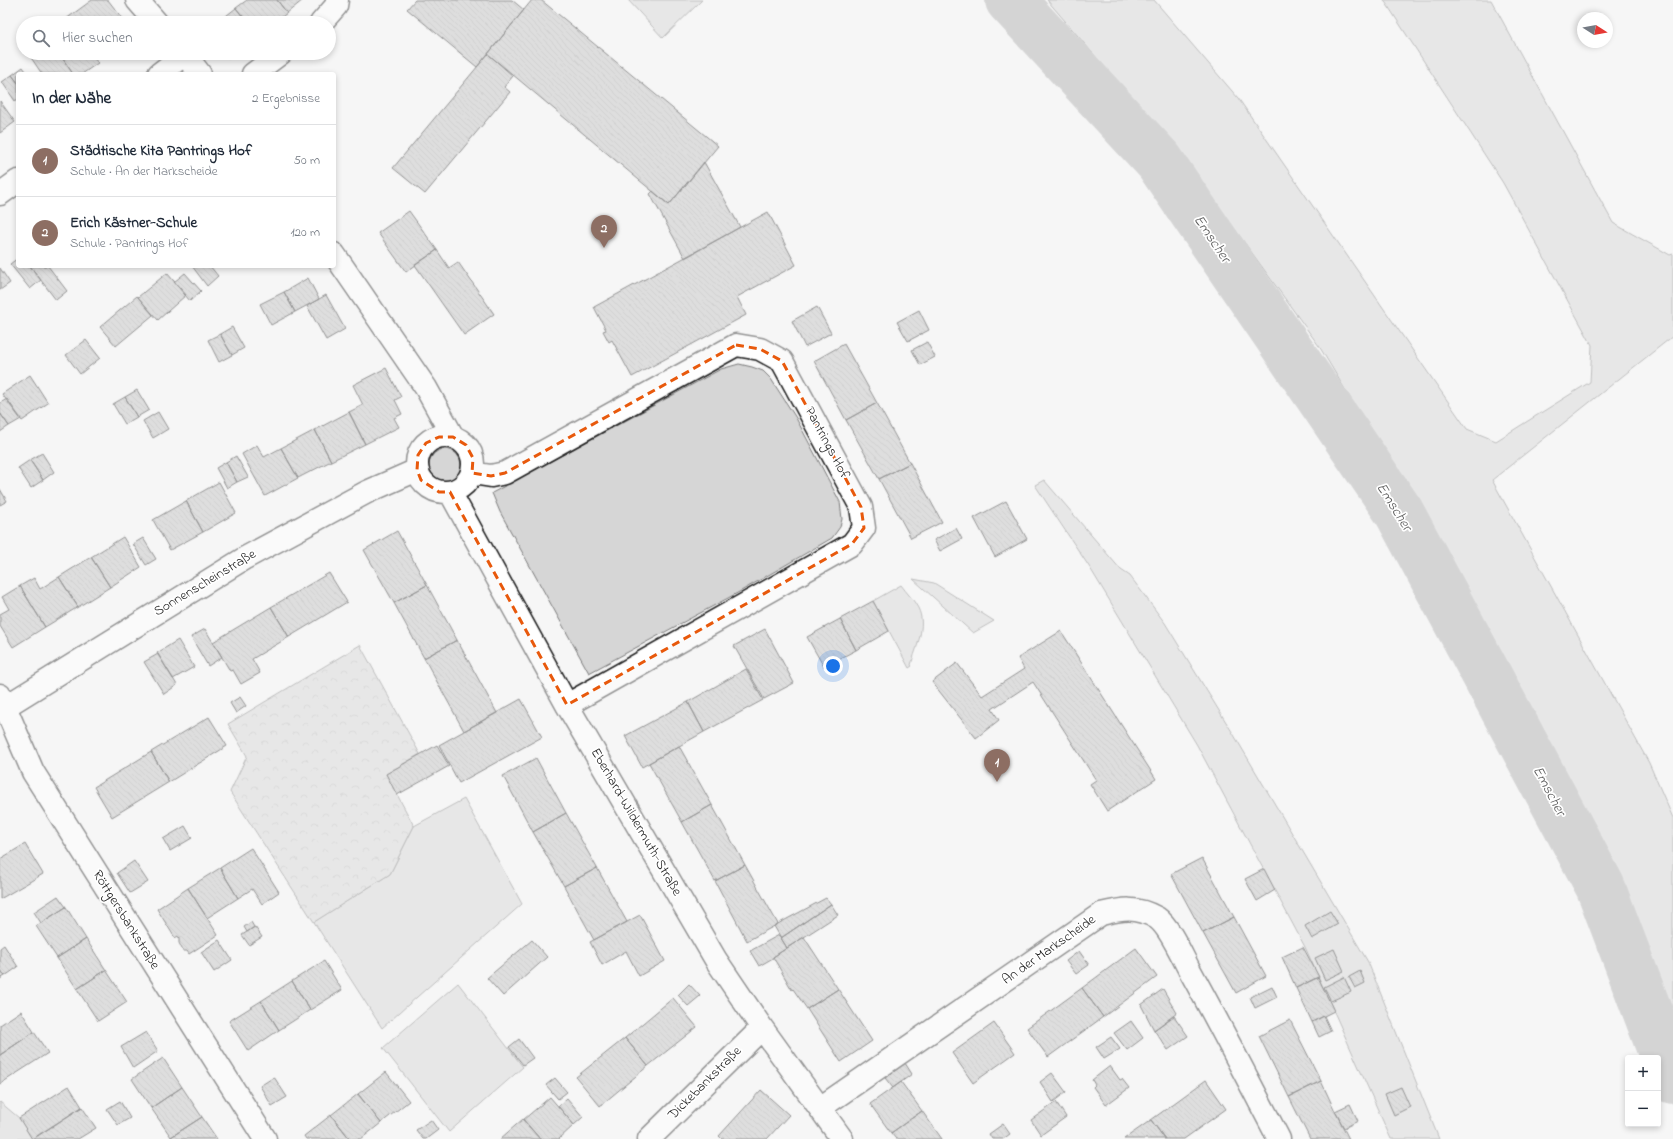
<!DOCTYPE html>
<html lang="de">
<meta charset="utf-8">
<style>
body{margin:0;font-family:"Indie Flower",sans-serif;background:#f2f2f3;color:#1f2937}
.controls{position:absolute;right:12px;bottom:12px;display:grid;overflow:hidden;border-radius:4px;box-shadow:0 2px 6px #0003}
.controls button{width:36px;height:36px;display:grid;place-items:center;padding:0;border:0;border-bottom:1px solid #e0e1e3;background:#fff;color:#1f2937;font:20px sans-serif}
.compass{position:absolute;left:1577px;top:12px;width:36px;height:36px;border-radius:50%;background:#fff;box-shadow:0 2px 6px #0003;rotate:101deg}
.you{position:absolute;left:833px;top:666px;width:14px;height:14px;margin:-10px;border:3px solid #fff;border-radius:50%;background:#1a73e8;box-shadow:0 0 0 6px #1a73e833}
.badge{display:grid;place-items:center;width:26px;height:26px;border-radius:50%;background:#0f766e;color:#fff;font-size:13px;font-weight:700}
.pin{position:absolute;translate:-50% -33px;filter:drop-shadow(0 1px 2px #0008)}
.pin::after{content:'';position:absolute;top:21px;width:14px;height:12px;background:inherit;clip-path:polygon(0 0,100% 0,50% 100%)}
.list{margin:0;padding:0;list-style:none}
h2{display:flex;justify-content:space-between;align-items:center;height:52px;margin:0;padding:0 16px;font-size:17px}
h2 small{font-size:13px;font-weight:400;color:#747a83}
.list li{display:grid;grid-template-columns:26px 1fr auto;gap:12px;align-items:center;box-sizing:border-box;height:72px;padding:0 16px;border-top:1px solid #e0e1e3}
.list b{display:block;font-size:15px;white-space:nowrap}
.list p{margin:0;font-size:13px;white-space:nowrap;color:#747a83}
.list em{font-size:13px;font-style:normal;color:#747a83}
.icon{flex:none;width:22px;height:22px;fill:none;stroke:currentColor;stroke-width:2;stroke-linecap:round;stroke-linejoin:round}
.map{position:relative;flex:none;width:1673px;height:1139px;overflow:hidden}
.search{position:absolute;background:#fff;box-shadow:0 2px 6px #0003;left:16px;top:16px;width:320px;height:44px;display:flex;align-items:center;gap:10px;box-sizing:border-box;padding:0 14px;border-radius:22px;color:#747a83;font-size:15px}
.panel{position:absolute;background:#fff;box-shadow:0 2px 6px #0003;left:16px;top:72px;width:320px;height:196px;border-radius:4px}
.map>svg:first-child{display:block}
.green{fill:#d6d6d6;stroke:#797979}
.park{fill:url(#park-crowns);stroke:#797979}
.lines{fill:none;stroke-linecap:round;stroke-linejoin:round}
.river{stroke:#acacac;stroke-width:50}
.building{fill:url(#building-back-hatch);stroke:#1c1c1c}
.minor-casing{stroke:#1c1c1c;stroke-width:25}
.minor{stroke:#fff;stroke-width:22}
.marked{fill:none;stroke:#e8590c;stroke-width:3;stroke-dasharray:8 5;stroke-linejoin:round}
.labels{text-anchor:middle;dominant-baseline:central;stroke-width:3.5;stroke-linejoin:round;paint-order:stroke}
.street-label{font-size:14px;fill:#1c1c1c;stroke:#fff}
.water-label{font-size:15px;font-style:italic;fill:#5d5d5d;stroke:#fff}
</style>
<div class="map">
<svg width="1673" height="1139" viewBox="0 0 1673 1139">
<defs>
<pattern id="park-crowns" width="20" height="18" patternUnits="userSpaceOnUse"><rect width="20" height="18" fill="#d6d6d6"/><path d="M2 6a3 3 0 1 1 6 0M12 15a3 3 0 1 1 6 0" fill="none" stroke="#b7b7b7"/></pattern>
<pattern id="building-back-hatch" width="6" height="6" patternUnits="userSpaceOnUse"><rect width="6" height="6" fill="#c0c0c0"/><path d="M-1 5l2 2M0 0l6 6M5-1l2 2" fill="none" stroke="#a4a4a4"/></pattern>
</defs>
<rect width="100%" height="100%" fill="#f6f6f6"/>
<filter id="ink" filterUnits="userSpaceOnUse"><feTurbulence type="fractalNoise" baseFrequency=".025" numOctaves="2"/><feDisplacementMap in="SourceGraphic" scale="8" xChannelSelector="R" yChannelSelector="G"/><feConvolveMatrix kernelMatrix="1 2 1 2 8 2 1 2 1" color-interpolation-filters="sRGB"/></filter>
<g filter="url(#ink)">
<path class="green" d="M628 0H702L663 38Z
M1047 0H1154L1238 98 1467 429 1496 441 1590 382 1592 345 1503 183 1384 0H1491L1613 223 1670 255 1673 254V336L1492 480 1649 763 1673 818V1018L1592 831 1430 531 1319 346 1188 164Z
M739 364 752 367 763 371 771 379 796 418 840 502 842 519 840 527 832 538 741 591 589 673 500 512 492 493 721 369Z
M429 465a16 16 0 1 1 32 0a16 16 0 1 1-32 0Z
M1044 480 1121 570 1130 576 1165 623 1234 735 1368 962 1439 1139H1391L1305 947 1197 745 1090 568 1035 485Z
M913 579 934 583 994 621 973 633Z
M901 585C906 592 914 600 918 608 927 626 916 647 911 665L912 666 909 668 873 601Z
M464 799 522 904 382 1028 314 922 390 874 414 826Z
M458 983 523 1067 449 1132 383 1048Z
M0 1102 19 1118 33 1139H0Z"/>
<path class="park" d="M360 645 420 754 386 774 414 826 390 874 314 922 230 792 247 756 228 724Z"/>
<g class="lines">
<path class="river" d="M1010 0 1159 161 1399 512 1600 886 1673 1079"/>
</g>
<path class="building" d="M92 0H108L125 22 69 23 66 19Z
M247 0H277L287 13 274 23H248L236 8Z
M277 0H303L287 13Z
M415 0H512L524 10 477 67 407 9Z
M532 0H541L718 146 669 205 488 54Z
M236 8 248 23H217Z
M28 53H59L73 74H42Z
M59 53H90L98 63 82 74H73Z
M224 53H235L228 58Z
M488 54 513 76 504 87 510 92 425 194 393 168Z
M23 67 28 74H18V83L12 75Z
M12 75 18 83V99L15 101 2 82Z
M0 101 15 122 0 133Z
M704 162 740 227 685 258 650 194 653 191 669 205Z
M409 211 437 250 406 272 378 233Z
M768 212 796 265 737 297 746 315 632 377 612 340 609 342 603 331 606 330 594 307Z
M437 250 449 268 458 262 494 314 464 335 415 265Z
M18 258V266H30L41 280 30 289 10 264Z
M30 266H48L67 291 56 300Z
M192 266H210L218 276 207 286Z
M0 268 10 283 0 290Z
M167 273 186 295 158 320 138 297Z
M185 273 201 291 190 301 174 282Z
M308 278 319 299 295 312 284 292Z
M284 292 295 312 271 325 260 304Z
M326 295 345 329 326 340 307 306Z
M137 296 153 315 116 346 100 327Z
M817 307 831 333 805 347 792 321Z
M919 310 929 330 908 341 897 322Z
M232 327 244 348 232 355 220 334Z
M220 334 232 355 219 362 208 340Z
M86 340 100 358 80 374 66 355Z
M927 342 935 357 920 365 912 350Z
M844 344 877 403 846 420 814 361Z
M386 368 401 397 395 400 402 414 394 418 399 427 365 444 349 412 363 405 353 385Z
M30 375 48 403 22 421 2 394Z
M137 390 149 410 137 417 125 397Z
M125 397 137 417 125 424 113 404Z
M7 399 21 419 9 426 0 413V403Z
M877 403 910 463 879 479 846 420Z
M158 412 168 429 153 438 143 421Z
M349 412 365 444 331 461 315 430Z
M0 413 9 426 0 432Z
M315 430 331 461 298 478 281 448Z
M257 445 264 457 281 448 298 478 265 496 242 454Z
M42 453 54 472 43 480 30 460Z
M236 456 248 477 237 482 226 462Z
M30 460 43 480 31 488 18 468Z
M226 462 237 482 227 488 216 468Z
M910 463 942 522 911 538 879 479Z
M219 482 236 513 203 532 186 501Z
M0 489 7 501 0 505Z
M186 501 203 532 170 550 153 520Z
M1006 501 1027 539 995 557 974 518Z
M956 528 962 539 940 551 934 540Z
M397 531 427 585 394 603 364 550Z
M123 537 141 567 110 587 91 557Z
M143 538 156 559 146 565 133 544Z
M91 557 110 587 78 607 59 577Z
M329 573 347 602 289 637 271 607Z
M59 577 78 607 45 627 20 586 34 578 40 589Z
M427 585 457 640 424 658 394 603Z
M20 586 45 627 13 647 0 626V614L9 609 2 597Z
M873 601 889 631 856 650 840 619Z
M271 607 289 637 252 659 260 673 241 684 233 670 230 671 213 642Z
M840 619 856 650 824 667 807 637Z
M205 629 222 657 208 666 191 637Z
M765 629 794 683 764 699 734 646Z
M1061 631 1156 779 1107 811 1090 784 1096 780 1033 682 992 709 999 720 976 738 932 682 957 663 982 696 1024 669 1018 658Z
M178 640 194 667 173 679 157 653Z
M457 640 497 713 464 731 424 658Z
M158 654 177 685 164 694 144 662Z
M746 669 763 700 704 732 688 702Z
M240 697 246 706 236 713 230 703Z
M521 699 542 737 459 783 439 745Z
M688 702 704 732 642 767 625 736Z
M209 717 227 746 169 782 151 752Z
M437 745 449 766 397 795 386 774Z
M679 746 712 805 682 822 649 763Z
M151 752 169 782 112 817 94 787Z
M536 758 566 813 533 832 503 776Z
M712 805 745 865 715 881 682 822Z
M566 813 597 868 564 886 533 832Z
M185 826 192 838 170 851 163 839Z
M25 844 43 874 0 899V859Z
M251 848 279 892 262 904 252 889 238 898 220 868Z
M1202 858 1234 917 1203 933 1171 874Z
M134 861 148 882 130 893 117 873Z
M745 865 778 924 747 941 715 881Z
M220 868 238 898 207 918 188 888Z
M597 868 627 922 594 940 564 886Z
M1264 869 1275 890 1257 901 1245 879Z
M188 888 218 935 189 954 187 951H183L179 943V939L178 936 175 938 157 909Z
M58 896 66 907 41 923 34 912Z
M826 898 831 904 781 938 774 926Z
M831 904 838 915 787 948 781 938Z
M66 907 86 939 57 958 36 926Z
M1330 911 1338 924 1312 939 1305 926Z
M640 915 665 961 639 976 626 951 602 965 590 942Z
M1234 917 1266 976 1236 993 1203 933Z
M251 922 254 927 247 932 244 927Z
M255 927 262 937 249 945 242 935Z
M779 935 787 948 773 957V958L759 966 750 951Z
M804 937 838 989 807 1009 793 989 792 990 773 957Z
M86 939 106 970 77 989 57 958Z
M219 940 232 960 214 972 201 952Z
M532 940 547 957 503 996 487 978Z
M4 945 18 967 5 976 0 969V948Z
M1303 947 1319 977 1296 988 1282 957Z
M1136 948 1157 977 1103 1017 1082 988Z
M1334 949 1344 971 1325 980 1315 958Z
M1079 951 1089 965 1076 974 1066 961Z
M324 961 342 990 310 1010 292 981Z
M0 969 5 976 0 979Z
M106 970 127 1002 98 1021 77 989Z
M1360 971 1365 983 1355 988 1349 977Z
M1318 977 1334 1011 1312 1022 1296 988Z
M1344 977 1351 992 1331 1001 1324 987Z
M292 981 310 1010 279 1030 261 1001Z
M689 984 700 996 688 1006 678 995Z
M1272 986 1277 997 1255 1008 1250 997Z
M1082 988 1103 1017 1048 1057 1027 1028Z
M838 989 872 1041 841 1062 807 1009Z
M1163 989 1177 1013 1154 1030 1141 1005Z
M673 998 697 1027 648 1066 625 1038Z
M261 1001 279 1030 248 1051 229 1021Z
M21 1011 34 1032 0 1055V1025Z
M1174 1016 1188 1036 1168 1050 1154 1030Z
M1324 1016 1331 1031 1319 1037 1312 1022Z
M1290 1020 1321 1081 1289 1097 1259 1036Z
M1131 1021 1143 1038 1127 1050 1114 1033Z
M994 1023 1015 1053 973 1083 952 1053Z
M34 1032 48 1053 0 1084V1055Z
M146 1032 158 1051 133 1068 121 1047Z
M1111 1037 1120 1049 1104 1059 1096 1047Z
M625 1038 648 1066 600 1106 576 1077Z
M519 1039 533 1058 523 1065 509 1047Z
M163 1058 182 1087 151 1108 132 1079Z
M905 1063 912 1074 893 1088 885 1078Z
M1110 1066 1120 1080 1122 1079 1129 1088 1106 1105 1093 1087 1095 1085 1092 1080Z
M386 1072 409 1101 381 1123 358 1094Z
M1052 1073 1066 1092 1053 1102 1040 1082Z
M274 1077 287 1097 272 1106 260 1086Z
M555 1078 567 1092 558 1099 546 1085Z
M1206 1080 1226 1109 1184 1139H1165L1151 1120Z
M1321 1081 1335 1111 1349 1139H1310L1289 1097Z
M901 1082 922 1111 891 1133 870 1104Z
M69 1086 82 1107 32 1139 19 1118Z
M182 1087 202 1117 171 1137 151 1108Z
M1401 1087 1410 1107 1394 1115 1385 1094Z
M761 1090 789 1115 767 1139H722L719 1136Z
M358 1094 381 1123 361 1139H350L331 1115Z
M550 1097 574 1125 559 1139H540L523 1120Z
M567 1098 583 1117 574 1125 558 1106Z
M120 1101 130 1118 118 1125 107 1109Z
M1056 1102 1066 1117 1041 1135 1031 1120Z
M1350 1104 1358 1121 1344 1128 1335 1111Z
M82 1107 96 1128 78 1139H33Z
M922 1111 942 1139H896L891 1133Z
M331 1115 350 1139H306L304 1136Z
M202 1117 217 1139H172L171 1137Z
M523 1119 540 1139H500Z
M431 1120 438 1130 426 1139H423L416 1130Z
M1151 1120 1165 1139H1124Z
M1003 1124 1010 1134 1003 1139H992L989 1134Z"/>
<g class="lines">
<defs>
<path id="minor" d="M137 0 157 23
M321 23 336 6 337 0
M184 53 200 74
M159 74 185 54
M253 74 281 53
M0 194 18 181
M334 254 426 388 453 437
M417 464a28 28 0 1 1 56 0a28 28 0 1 1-56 0Z
M472 473 491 476 505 473 736 345 760 349 782 361 861 507 864 528 852 544 567 705
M450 492 567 705 716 960 762 1028 842 1139
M0 695 33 772 265 1139
M0 710 245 558 367 492 417 470
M820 1108 1101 914C1122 909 1137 906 1157 918 1169 926 1182 956 1189 969 1220 1025 1249 1082 1279 1139
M649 1139 762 1028"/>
</defs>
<use href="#minor" class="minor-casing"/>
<use href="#minor" class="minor"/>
</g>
</g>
<path d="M0 0H1673V1139H0ZM736 345 760 349 782 361 861 507 864 528 852 544 567 705 450 492H439L421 480 417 470 418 455 426 443 439 437H453L466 445 473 458 472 473 491 476 505 473Z" fill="#f6f6f6" fill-opacity=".55" fill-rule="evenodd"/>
<path class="marked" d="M736 345 760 349 782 361 861 507 864 528 852 544 567 705 450 492H439L421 480 417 470 418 455 426 443 439 437H453L466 445 473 458 472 473 491 476 505 473Z"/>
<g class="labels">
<g class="street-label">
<text transform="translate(827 443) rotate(62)">Pantrings Hof</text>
<text transform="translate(205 583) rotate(-31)">Sonnenscheinstraße</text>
<text transform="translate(636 822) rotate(60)">Eberhard-Wildermuth-Straße</text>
<text transform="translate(126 920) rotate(58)">Röttgersbankstraße</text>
<text transform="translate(1049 950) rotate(-35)">An der Markscheide</text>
<text transform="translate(705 1083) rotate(-45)">Dickebankstraße</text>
</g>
<g class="water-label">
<text transform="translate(1212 239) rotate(56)">Emscher</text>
<text transform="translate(1394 507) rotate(58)">Emscher</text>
<text transform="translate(1549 791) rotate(62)">Emscher</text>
</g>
</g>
</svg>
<div class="controls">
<button>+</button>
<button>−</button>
</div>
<svg class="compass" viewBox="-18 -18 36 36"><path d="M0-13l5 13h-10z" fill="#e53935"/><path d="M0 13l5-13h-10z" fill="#747a83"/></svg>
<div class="you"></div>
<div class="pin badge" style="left:997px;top:782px;background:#8d6e63">1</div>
<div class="pin badge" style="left:604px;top:248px;background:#8d6e63">2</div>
<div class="search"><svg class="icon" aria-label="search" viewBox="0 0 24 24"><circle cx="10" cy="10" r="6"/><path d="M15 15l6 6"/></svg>Hier suchen</div>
<section class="panel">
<h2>In der Nähe<small>2 Ergebnisse</small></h2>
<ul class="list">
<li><span class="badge" style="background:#8d6e63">1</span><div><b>Städtische Kita Pantrings Hof</b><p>Schule · An der Markscheide</p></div><em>50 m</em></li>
<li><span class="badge" style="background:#8d6e63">2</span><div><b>Erich Kästner-Schule</b><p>Schule · Pantrings Hof</p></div><em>120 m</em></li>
</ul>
</section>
</div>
